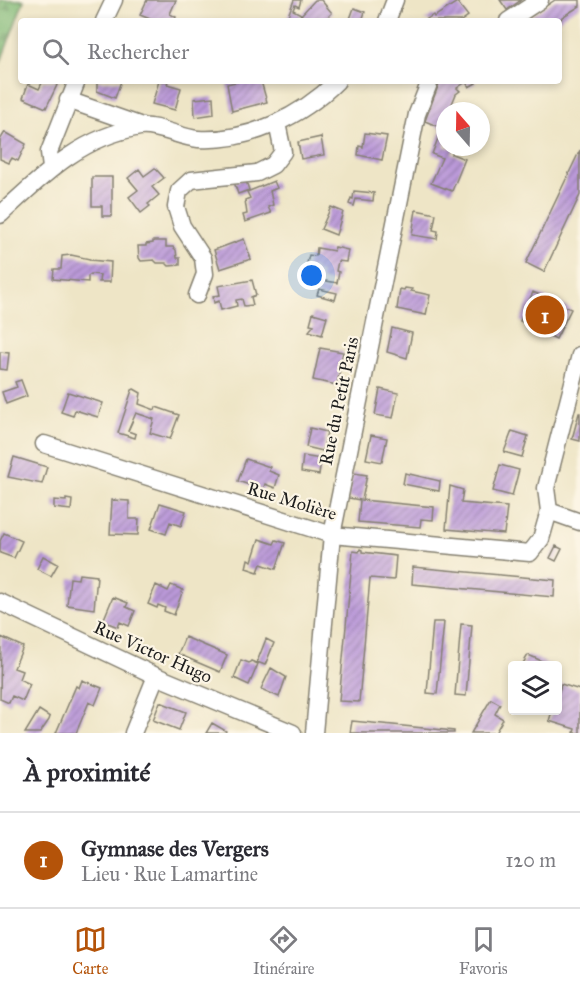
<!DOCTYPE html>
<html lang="fr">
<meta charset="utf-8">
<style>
body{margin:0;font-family:"IM FELL Great Primer",serif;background:#f7f7f7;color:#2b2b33}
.controls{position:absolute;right:18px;bottom:18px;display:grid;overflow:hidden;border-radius:6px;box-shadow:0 3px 9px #0003}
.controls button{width:54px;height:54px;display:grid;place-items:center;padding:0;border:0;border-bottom:2px solid #e1e1e2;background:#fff;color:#2b2b33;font:30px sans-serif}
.compass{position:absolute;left:436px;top:102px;width:54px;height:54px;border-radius:50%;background:#fff;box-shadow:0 3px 9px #0003;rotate:340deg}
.you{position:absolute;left:312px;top:276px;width:21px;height:21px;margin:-15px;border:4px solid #fff;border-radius:50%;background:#1a73e8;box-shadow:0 0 0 9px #1a73e833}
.badge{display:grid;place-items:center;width:39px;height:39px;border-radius:50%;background:#b45309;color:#fff;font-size:20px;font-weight:700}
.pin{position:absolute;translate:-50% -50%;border:3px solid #fff;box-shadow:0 2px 6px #0006}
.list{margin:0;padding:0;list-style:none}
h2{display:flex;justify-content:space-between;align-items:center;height:78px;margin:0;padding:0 24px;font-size:26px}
h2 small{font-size:20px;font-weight:400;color:#7c7c81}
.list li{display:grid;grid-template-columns:39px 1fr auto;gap:18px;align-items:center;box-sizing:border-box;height:96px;padding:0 24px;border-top:2px solid #e1e1e2}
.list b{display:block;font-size:22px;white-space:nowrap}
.list p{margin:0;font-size:20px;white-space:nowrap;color:#7c7c81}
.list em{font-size:20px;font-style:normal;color:#7c7c81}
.icon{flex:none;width:33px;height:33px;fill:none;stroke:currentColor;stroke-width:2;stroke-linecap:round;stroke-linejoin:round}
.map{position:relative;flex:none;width:580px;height:733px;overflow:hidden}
.search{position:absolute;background:#fff;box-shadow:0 3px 9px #0003;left:18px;right:18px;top:18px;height:66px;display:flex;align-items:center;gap:15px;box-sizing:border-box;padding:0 21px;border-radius:6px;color:#7c7c81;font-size:22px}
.sheet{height:174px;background:#fff}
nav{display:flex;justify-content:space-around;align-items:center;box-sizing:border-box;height:84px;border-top:2px solid #e1e1e2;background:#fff;font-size:16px;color:#7c7c81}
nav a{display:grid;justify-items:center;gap:3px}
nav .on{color:#b45309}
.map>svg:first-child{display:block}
.forest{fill:url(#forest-firs);stroke:#4f6b4a;stroke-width:1.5}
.building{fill:url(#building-hatch)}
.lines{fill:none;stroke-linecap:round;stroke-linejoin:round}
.minor-casing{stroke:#858071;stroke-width:19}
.minor{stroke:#fff;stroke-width:16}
.labels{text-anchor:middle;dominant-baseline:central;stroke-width:4.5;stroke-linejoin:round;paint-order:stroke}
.street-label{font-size:18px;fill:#1c1c1c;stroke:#fcf5e5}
</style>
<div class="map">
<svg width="580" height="733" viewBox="0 0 580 733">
<defs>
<pattern id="forest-firs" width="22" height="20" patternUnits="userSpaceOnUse" patternTransform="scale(1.5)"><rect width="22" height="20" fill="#82ba77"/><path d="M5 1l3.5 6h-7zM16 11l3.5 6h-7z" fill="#709f66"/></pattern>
<pattern id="building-hatch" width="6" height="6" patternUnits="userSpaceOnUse" patternTransform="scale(1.5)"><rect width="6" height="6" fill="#bb9ad9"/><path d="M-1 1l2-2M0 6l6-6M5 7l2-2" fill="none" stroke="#977daf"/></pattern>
</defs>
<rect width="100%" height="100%" fill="#fcf5e5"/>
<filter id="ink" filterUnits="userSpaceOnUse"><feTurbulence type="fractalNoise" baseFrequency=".0167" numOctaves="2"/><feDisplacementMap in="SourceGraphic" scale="12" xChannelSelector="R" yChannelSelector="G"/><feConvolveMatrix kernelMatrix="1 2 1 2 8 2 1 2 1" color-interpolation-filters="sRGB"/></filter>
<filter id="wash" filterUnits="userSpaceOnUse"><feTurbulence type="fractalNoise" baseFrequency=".008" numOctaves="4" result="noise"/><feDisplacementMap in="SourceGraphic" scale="24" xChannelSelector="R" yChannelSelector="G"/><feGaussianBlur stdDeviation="1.35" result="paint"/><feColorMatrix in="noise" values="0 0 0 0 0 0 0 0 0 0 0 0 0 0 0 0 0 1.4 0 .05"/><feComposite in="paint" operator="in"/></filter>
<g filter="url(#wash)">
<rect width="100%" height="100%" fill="#eee5c6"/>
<path class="forest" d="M0 0H24L0 64Z"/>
<g id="blocks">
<path class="building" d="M147 0H176L170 14 176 17 174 21H155L140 15Z
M294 0H301L299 7 295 5 293 10 301 14 298 21H286Z
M315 0H321L332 13 324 21H308L301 15Z
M500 0H521L507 10Z
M555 0H580V6L562 17 561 20 560 19 557 21H524Z
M457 2 468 16 461 21H424L433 15 434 17Z
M354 8 365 12 362 21 350 19Z
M43 81H59L46 108 23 98 28 84 39 89Z
M97 81H121L115 98 97 91Z
M159 81H168L167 84 181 88 175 110 152 104Z
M239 81H261L267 102 232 111 227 84Z
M440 81H474L476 83 469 87 466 82 457 88 460 91 456 94 449 111H445L444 129 425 121Z
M213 97 214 114 195 117 194 99Z
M442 128 445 129V147L454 148 452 154 465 159 452 191 431 183 442 158 432 154Z
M5 132 26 144 18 161 12 158 9 163 0 159V140Z
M365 133 387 136 382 160 358 155 359 146 363 147Z
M321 137 324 155 301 159 298 142Z
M580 150V195L544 272 526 263Z
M155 168 164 178 152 187 159 195 148 204 150 206 141 213 129 197 138 190 128 178 139 169 144 176Z
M92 177H112V216H102V206H92Z
M245 178 249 190 238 194 234 182Z
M274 181 277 188 270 191 273 205 268 207 271 213 245 222 243 215 247 214 245 200 250 198 247 192Z
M354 191 374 193 373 201 356 199 354 206 349 204 351 198 353 199Z
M331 207 343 212 336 235 321 229Z
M416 210 436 214 433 230 438 231 437 239 412 235Z
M244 239 251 259 220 269 214 250Z
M153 241H166V247H173L176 250 177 258H180V265L169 266 166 263H157L154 260 141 261 139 258 138 246H146V244L153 243Z
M335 247 348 250 346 262 338 261 336 271 339 272 337 283 320 280 321 273 315 272 316 269 306 267 309 255 316 256 317 248 334 251Z
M71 255 90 259V260L111 262 110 282H99L100 275 91 274 88 276V282L53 279 54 269H61L62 256Z
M252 280 256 295 251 297 253 305 244 306 242 299 236 300 237 306 221 310 219 301 214 303 213 296 220 295 218 286Z
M405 288 412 289 411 291 430 295 426 315 397 309 400 289 404 290Z
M319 289 337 293 335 300 317 295Z
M533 292 571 309 556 339 520 321Z
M313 313 327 317 322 335 309 331 314 325 310 324Z
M392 328 412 333 407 358 387 352Z
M320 348 343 352 337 385 313 380Z
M0 352 9 353 7 370 0 369Z
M21 380 27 396 6 404 2 392 17 387 15 382Z
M134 389 141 393 139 404 155 410 156 407 179 415 170 439 150 433 154 419 136 413 128 431 136 434 135 438 118 433 132 390Z
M380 389 398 393 393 418 375 415Z
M68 392 103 403 98 417 75 410 73 416 61 412Z
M579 413H580V441L572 439Z
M310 428 327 432 323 451 306 447Z
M512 431 528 436 522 457 504 452Z
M371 435 387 438 382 462 366 459Z
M303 456 321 459 319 475 301 472Z
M14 457 47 467 42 484 8 477Z
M246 459 270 467 269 471 279 475 275 488 265 484 263 490 238 481Z
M500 465 519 470 512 496 493 491Z
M353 473 367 475 362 500 434 507 433 520 421 519 420 527 358 522 360 500 348 498Z
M405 473 440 481 439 491 403 484Z
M450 486 463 490 461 503 507 507 504 534 446 529Z
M66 499 72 500 71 510 54 508V500L66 501Z
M112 500 129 501V519H139L138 535 110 534Z
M160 503 186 511 181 526 170 522 166 534 151 529Z
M4 533 22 541 14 558 0 553V541Z
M259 539 274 544 276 540 285 543 276 569 261 564 258 572 246 568 248 559 252 561Z
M556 546 562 549 556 561 550 558Z
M360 549 362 550V552L396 556 394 580 370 578 359 702 339 701 353 551 359 552Z
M43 556 58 564 51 576 37 569Z
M413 567 555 580 554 597 412 584Z
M79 574 97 576 94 609 67 605 70 578 78 579Z
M156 585 168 591 171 585 183 590 174 615 164 611 165 608 158 605 157 608 148 604Z
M113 597 128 603 126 607 135 611 129 626 120 622 118 627 103 621Z
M433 622H444L437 694 427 693Z
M461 624 472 625 466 696 455 695Z
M1 637 23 647 14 668 22 671 19 679 30 684 23 701 12 696 9 703 0 699Z
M185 637 227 655 220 672 178 654Z
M266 639 274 643 265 665 257 662Z
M528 655 533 657 552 666 522 665Z
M241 660 249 663 251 661 258 664 249 685 234 678Z
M271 668 286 677 279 697 261 689Z
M82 680 102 688 95 705 89 702 76 733H56L76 686 79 688Z
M561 684 580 690V733H574L575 729 549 721 552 711H558V695Z
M491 699 500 704 495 714 503 719 495 733H471Z
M160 702 186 712 179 730 153 720Z
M39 710 50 717 49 720 40 733H25Z
M352 721 454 731V733H350Z
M212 723 226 731 225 733H206Z"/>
</g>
</g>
<g filter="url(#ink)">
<use href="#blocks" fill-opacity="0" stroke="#858071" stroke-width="1.5"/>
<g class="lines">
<defs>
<path id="minor" d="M104 21 114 0
M387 21 395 0
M508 21 540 0
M68 100 142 126
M51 168 49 152 77 81
M0 215C42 176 80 137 140 127 156 124 181 138 198 139 249 142 302 116 337 81
M197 295 205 274 203 258 182 226 176 207 179 191 191 180 257 173 273 165 283 152 277 123
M44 444 332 535 530 553 541 539 549 511 580 522
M549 511 546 488 580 355
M0 602 156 676 293 733
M133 733 156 676
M314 733 332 535 417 114 430 81"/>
</defs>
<use href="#minor" class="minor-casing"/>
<use href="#minor" class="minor"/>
</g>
</g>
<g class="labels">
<g class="street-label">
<text transform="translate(339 401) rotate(-78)">Rue du Petit Paris</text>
<text transform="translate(292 501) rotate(17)">Rue Molière</text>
<text transform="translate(153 652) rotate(24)">Rue Victor Hugo</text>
</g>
</g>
</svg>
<div class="controls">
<button><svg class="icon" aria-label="layers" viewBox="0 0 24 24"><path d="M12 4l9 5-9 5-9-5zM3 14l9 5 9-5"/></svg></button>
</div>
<svg class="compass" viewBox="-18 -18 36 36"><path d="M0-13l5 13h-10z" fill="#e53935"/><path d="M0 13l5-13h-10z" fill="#7c7c81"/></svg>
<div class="you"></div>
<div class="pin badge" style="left:545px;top:315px">1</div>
<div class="search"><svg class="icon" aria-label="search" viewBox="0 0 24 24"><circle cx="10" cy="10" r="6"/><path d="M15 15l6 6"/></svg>Rechercher</div>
</div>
<section class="sheet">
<h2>À proximité<small></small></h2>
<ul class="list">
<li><span class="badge">1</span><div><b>Gymnase des Vergers</b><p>Lieu · Rue Lamartine</p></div><em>120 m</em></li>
</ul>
</section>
<nav>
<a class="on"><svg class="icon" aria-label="map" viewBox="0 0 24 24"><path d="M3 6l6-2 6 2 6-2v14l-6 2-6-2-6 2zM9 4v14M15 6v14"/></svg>Carte</a>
<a><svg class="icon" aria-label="directions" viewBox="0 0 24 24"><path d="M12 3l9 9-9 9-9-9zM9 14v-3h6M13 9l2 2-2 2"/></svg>Itinéraire</a>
<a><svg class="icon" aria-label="saved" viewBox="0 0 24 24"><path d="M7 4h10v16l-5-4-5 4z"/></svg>Favoris</a>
</nav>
